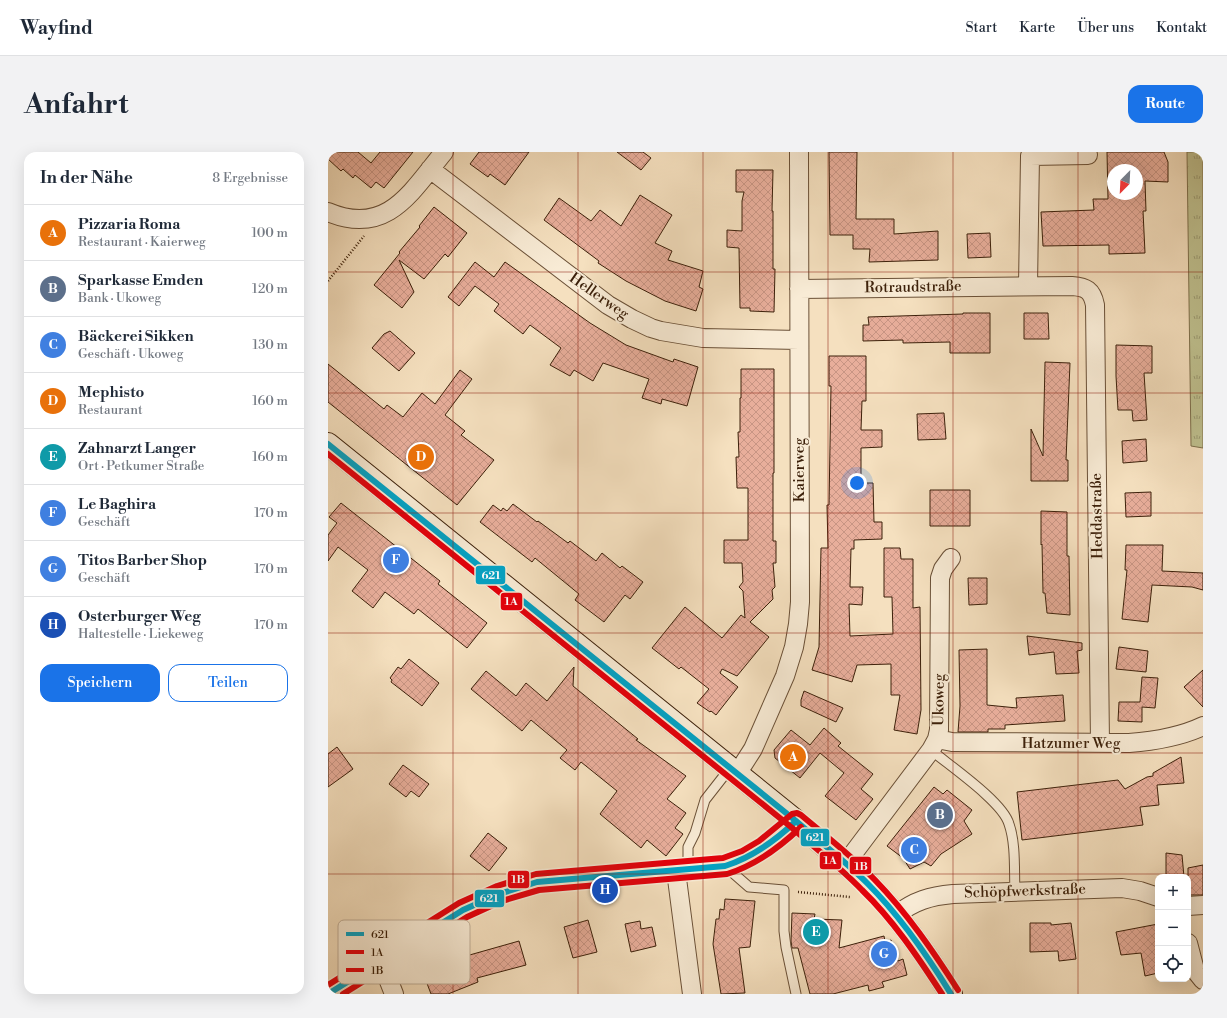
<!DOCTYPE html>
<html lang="de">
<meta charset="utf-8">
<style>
body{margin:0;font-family:"Libre Bodoni",serif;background:#f2f2f3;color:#1f2937}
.controls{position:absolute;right:12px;bottom:12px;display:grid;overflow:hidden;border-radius:8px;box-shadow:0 4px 16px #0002}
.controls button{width:36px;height:36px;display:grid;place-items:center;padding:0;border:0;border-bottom:1px solid #e0e1e3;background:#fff;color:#1f2937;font:20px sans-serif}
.compass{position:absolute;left:779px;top:12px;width:36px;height:36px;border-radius:50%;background:#fff;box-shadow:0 4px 16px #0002;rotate:204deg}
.you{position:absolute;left:529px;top:331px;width:14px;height:14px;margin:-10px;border:3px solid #fff;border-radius:50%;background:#1a73e8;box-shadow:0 0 0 6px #1a73e833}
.badge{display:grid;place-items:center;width:26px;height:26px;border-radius:50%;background:#1a73e8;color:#fff;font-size:13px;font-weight:700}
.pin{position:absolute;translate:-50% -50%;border:2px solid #fff;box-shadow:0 1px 4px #0006}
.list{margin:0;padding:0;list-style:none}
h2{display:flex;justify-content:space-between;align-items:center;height:52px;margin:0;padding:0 16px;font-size:17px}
h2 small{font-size:13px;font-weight:400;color:#747a83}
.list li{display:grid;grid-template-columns:26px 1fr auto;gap:12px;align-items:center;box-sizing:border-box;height:56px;padding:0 16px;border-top:1px solid #e0e1e3}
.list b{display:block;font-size:15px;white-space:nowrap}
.list p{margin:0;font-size:13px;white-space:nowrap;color:#747a83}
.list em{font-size:13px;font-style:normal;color:#747a83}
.actions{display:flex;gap:8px;padding:12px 16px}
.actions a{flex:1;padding:9px 0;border:1px solid #1a73e8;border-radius:12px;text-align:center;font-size:14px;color:#1a73e8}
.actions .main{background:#1a73e8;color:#fff}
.icon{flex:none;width:22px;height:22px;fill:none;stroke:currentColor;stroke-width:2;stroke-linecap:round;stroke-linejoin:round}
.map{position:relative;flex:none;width:875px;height:842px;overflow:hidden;border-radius:12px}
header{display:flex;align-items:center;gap:24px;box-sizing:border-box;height:56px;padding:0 20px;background:#fff;border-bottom:1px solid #e0e1e3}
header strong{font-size:19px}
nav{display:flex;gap:22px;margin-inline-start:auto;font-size:14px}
.intro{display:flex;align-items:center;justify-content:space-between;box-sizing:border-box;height:96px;padding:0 24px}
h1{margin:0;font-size:28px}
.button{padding:10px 18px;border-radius:12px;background:#1a73e8;color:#fff;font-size:14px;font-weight:700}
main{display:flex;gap:24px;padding:0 24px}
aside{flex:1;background:#fff;border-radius:12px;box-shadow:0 4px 16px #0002}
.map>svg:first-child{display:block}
.grass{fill:url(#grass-tufts);stroke:#7e704d}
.building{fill:url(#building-cross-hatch);stroke:#3c200a;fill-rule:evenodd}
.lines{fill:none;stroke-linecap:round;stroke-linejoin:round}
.lane-casing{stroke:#6a5037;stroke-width:11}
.street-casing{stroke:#6a5037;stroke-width:20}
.secondary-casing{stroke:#3c200a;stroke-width:24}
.path{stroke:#3c200a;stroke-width:2.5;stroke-dasharray:1 2;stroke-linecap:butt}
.lane{stroke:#f8ebd5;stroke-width:9}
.street{stroke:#f8ebd5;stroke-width:18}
.secondary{stroke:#f8ebd5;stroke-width:22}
.bus-1-casing{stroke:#f8ebd5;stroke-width:9}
.bus-2-casing{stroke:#f8ebd5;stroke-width:9}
.bus-3-casing{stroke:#f8ebd5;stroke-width:9}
.bus-1{stroke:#03a2c4;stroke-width:6}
.bus-2{stroke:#e3000b;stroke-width:6}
.bus-3{stroke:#e3000b;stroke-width:6}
.grid{fill:none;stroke:#8f2418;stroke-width:1;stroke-opacity:0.55}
.labels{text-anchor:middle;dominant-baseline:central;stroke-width:4;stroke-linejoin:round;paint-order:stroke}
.street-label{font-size:15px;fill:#3c200a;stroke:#f8ebd5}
.key{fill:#f8ebd5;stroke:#c0ae98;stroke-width:1}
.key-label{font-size:11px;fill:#3c200a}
.line-badge{stroke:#f8ebd5;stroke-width:1.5}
.badge-label{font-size:11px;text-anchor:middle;font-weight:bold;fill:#fff}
</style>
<header>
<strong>Wayfind</strong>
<nav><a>Start</a><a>Karte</a><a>Über uns</a><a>Kontakt</a></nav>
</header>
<div class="intro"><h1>Anfahrt</h1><a class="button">Route</a></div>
<main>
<aside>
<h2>In der Nähe<small>8 Ergebnisse</small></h2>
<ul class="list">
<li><span class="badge" style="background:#e8710a">A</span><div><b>Pizzaria Roma</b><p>Restaurant · Kaierweg</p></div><em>100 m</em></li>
<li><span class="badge" style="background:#5c6f8a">B</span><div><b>Sparkasse Emden</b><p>Bank · Ukoweg</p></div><em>120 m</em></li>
<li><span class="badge" style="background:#3f7fe0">C</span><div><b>Bäckerei Sikken</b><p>Geschäft · Ukoweg</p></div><em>130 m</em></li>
<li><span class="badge" style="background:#e8710a">D</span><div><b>Mephisto</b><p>Restaurant</p></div><em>160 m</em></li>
<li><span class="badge" style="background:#0f9aa8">E</span><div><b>Zahnarzt Langer</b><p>Ort · Petkumer Straße</p></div><em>160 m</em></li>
<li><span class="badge" style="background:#3f7fe0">F</span><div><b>Le Baghira</b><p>Geschäft</p></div><em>170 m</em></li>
<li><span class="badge" style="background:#3f7fe0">G</span><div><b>Titos Barber Shop</b><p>Geschäft</p></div><em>170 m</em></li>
<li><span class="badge" style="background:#1a4fb4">H</span><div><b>Osterburger Weg</b><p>Haltestelle · Liekeweg</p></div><em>170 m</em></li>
</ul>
<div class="actions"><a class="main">Speichern</a><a>Teilen</a></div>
</aside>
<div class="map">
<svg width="875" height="842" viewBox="0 0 875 842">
<defs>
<pattern id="grass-tufts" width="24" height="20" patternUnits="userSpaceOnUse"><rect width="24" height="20" fill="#bfc190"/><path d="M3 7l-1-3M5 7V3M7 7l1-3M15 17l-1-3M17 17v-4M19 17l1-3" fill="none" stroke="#9c9c74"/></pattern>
<pattern id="building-cross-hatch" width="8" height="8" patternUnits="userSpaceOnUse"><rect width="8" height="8" fill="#e8ae9b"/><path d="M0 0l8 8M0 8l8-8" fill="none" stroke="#c89584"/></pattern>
</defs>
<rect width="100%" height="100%" fill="#f5e0bf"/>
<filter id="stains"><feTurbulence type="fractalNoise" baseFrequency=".005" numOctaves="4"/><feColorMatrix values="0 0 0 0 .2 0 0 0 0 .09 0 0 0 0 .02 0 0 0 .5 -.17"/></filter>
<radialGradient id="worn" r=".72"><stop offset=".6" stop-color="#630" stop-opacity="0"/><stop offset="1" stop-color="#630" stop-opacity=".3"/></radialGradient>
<path class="grass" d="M859 0H875V296L863 294Z"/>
<path class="building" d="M0 0H30L43 11 52 0H85L56 36 48 30 43 36 27 23 25 26 15 17 13 19 0 7Z
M151 0H201L177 33 162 22 160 25 142 12Z
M289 0H315L323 6 313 18Z
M501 0H529L528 67H566V82L610 79V108L541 110 542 97H525V83H502Z
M779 0H836L840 10V30L817 29 818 59H815L817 101 781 102V93L715 94 713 60 766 58 765 47H780ZM785 18H809V42H785Z
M408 18H445L444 59H445V117H447L446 160 422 159V156H412L411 96 399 95V78L414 79V49L416 40H408Z
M312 43 344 63 327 91 344 99 340 108 375 119 371 135 375 137 368 159 337 149 298 129 270 111 271 109 216 68 231 46 263 69 272 58 293 74Z
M106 55 139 81 120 105 117 102 96 127 71 108 86 140 74 156 46 133 72 101 71 100 92 75 91 74Z
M662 81 663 105 640 106 639 82Z
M147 110 166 125 177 110 262 171 298 193 345 210 346 207 370 215 359 254 334 247 333 252 314 246 321 227 275 211 265 229 246 218 242 224 222 213 233 196 202 173 195 182 166 159 171 152 147 134 131 154 120 145Z
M635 161H662V201H622V190L575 191V188L535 189V173H541L540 165 635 162Z
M696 161H720L721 187H696Z
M62 179 87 201 71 219 44 196 56 182Z
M788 193 824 194V221H816L819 268 805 269 804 258H790L788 224Z
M501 204H538V249H534L533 278H554V295L533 296V331H545L546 370H554V387L526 388V397H523L522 435H535L534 453 521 452 522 484 565 482 564 445H556V396H572L573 407H585V456L592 455 593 558 589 582 566 578 572 543H563V512L529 513 524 530 484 518 491 495 493 396H500L499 353H501L503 234H501Z
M717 210 742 211 738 308H740V329H703V277L715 304Z
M0 212 56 257 59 253 75 265 94 241 107 252 132 218 144 227 117 263 137 279 133 283 166 308 129 353 0 250Z
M413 217H446V321H445V389H448V411H445L447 435 444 438 445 447 422 470 441 485 409 524 394 517 392 521 410 535 388 563 383 559 382 560 369 551 381 537 353 515 351 517 324 496 357 455 394 486 413 463 417 466 415 439 411 435 415 430 414 411H396V388H420V336H409L408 305H411L410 280H412V246H413Z
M616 261 618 287 590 288 589 262Z
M818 287 819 309 795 311 794 289Z
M602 338H642V374H602Z
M823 340V364L798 365 797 341Z
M13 351 112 429 110 432 159 471 139 496 90 457 86 462 57 440 45 456 24 439 40 418 10 395 0 409V383L9 371 1 365Z
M185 352 209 370 210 369 240 391 242 389 268 409 274 401 292 416 294 414 315 430 302 447 297 443 276 470 247 448 251 442 207 406 204 410 152 370 165 353 173 359 175 356 179 359Z
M713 359 739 360V404H741L742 463 719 461 717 441H715L714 392 713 393Z
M798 393H835L834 419 875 421V438L864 435 824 433 820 470 794 467 799 418H797Z
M640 426H659V452L641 453Z
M699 484 754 491V498L749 499 751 521 728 522 726 500 701 503Z
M791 495 820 499 818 520 788 517Z
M659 497V553L689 556 688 546 735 543 737 569 677 573V577H660V580H630L632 554 631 498Z
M81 507 111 531 94 554 63 530 64 528 62 526 70 515 73 517Z
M246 515 245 534 310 587 308 588 358 624 339 647 358 661 347 676 355 682 338 704 319 688 313 696 272 662 289 639 253 610 247 618 232 606 239 598 203 568 194 579 143 537 158 519 188 544 198 531 219 549Z
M875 518V555L856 535Z
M814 525 830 526 827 556 814 555V570L790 569 791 550H812Z
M476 539 515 556 508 570 473 554V548Z
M496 576 513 591 510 594 545 622 533 637 545 647 528 668 497 644 516 621 492 601 472 626 447 606 446 598 463 578 482 593Z
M9 595 25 617 0 635V602Z
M853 605 856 631 829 633 831 653 812 655 815 673 694 688 689 640 790 628 797 637 819 625 825 624V621Z
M75 613 101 632 91 645 83 639 78 645 61 632Z
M606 635 615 642 619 638 644 658 636 669 644 682 613 702 603 714 596 710 582 717 575 706 559 694Z
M160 681 179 696 161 719 142 704Z
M838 701 854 703 856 725 838 723Z
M875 713V743H860V716Z
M397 747 427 749 422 795 411 796 417 841 393 842 385 792 388 767H391L392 757 396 758Z
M464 761 487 762 486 767 514 768 511 796 556 784 557 790 563 788 570 809 575 807 579 823 554 830 556 835 541 839 540 833 505 842H482L470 796H464L463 789Z
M260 768 269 800 245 806 236 775Z
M312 769 313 777 324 775 328 794 303 800 297 772Z
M702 771H723V773L743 771 748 807 731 809 730 799 702 800Z
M830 772V821L817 824 813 801 793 803 788 780Z
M191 789 198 813 149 826 150 830 120 842H103L97 826 120 817 117 808 127 804 131 806Z"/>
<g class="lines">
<defs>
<path id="lane" d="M603 598C622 614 675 650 681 672 688 692 686 719 687 740
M397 714 421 735 456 738V779L458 795 468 842
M360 718V695L367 681 377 648 402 616"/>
<path id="street" d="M102 17 280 153 304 167 323 176 333 179 375 186 471 188
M0 60C59 85 83 40 116 0
M700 134 702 4 760 3
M471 137 744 134C758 135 764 138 767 153L772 591
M609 587 624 590 801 591C826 589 852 585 875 574
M409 622 425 597 457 524 466 495 470 472 472 450 471 0
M518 711 603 598 609 587 611 578 612 426 615 417 623 406
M348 719 364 842
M860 754 875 753
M568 763C586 749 602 744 625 742L794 736 812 739 830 745
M860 791 867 818 875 828
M53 809 66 842
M0 842 135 758 171 742 209 730 372 717C381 716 389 716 397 714 425 707 448 688 468 669"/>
<path id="secondary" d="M0 292 468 669C492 690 517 710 540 732 572 765 599 803 623 842"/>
</defs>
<use href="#lane" class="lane-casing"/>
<use href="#street" class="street-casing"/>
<use href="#secondary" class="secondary-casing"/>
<path class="path" d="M0 129 36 84
M470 740 522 745"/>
<use href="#lane" class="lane"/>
<use href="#street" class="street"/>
<use href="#secondary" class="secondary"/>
<defs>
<path id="bus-1" d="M0 292 468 669C492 690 517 709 540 732 572 764 599 803 623 842
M0 842 135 758 171 742 209 730 397 714C425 705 447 689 468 669"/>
<path id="bus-2" d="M0 302 463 675C487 696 512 715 534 738 565 768 590 805 614 842
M15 842 139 765 174 749 211 738 399 722C428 713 451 696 473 675"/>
<path id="bus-3" d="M0 833 131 751 169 734 208 722 395 706 414 699 431 689 464 662 469 661 473 663C498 684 524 704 547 728 579 761 605 799 630 838"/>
</defs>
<use href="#bus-1" class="bus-1-casing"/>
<use href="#bus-2" class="bus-2-casing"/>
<use href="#bus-3" class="bus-3-casing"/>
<use href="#bus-1" class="bus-1"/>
<use href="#bus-2" class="bus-2"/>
<use href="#bus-3" class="bus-3"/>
</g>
<path class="grid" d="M125 0V842M250 0V842M375 0V842M500 0V842M625 0V842M750 0V842M0 120H875M0 241H875M0 361H875M0 481H875M0 601H875M0 722H875"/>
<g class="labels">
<g class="street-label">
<text transform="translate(585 135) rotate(-1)">Rotraudstraße</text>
<text transform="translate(271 144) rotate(35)">Hellerweg</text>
<text transform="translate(471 318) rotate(-90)">Kaierweg</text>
<text transform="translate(769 364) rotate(-91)">Heddastraße</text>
<text transform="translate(611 548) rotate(-89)">Ukoweg</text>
<text x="743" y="591">Hatzumer Weg</text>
<text transform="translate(697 739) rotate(-2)">Schöpfwerkstraße</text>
</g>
</g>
<rect x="10" y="768" width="132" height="64" rx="6" class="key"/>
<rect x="18" y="780" width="18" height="4" fill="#03a2c4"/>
<rect x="18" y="798" width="18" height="4" fill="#e3000b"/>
<rect x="18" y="816" width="18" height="4" fill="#e3000b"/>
<g class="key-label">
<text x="43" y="786">621</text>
<text x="43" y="804">1A</text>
<text x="43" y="822">1B</text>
</g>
<g class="line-badge">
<rect x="147" y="413" width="31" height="20" rx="4" fill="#03a2c4"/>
<rect x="172" y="440" width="23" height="19" rx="4" fill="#e3000b"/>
<rect x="472" y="676" width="30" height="19" rx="4" fill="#03a2c4"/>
<rect x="491" y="699" width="23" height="19" rx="4" fill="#e3000b"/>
<rect x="521" y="704" width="23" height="19" rx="4" fill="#e3000b"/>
<rect x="179" y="718" width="23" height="19" rx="4" fill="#e3000b"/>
<rect x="146" y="737" width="31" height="19" rx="4" fill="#03a2c4"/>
</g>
<g class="badge-label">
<text x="163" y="427">621</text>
<text x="183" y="453">1A</text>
<text x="487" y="689">621</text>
<text x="502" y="712">1A</text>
<text x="533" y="718">1B</text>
<text x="190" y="731">1B</text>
<text x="161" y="750">621</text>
</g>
<rect width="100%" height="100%" filter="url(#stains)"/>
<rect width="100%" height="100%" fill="url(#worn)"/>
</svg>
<div class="controls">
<button>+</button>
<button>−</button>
<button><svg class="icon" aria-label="locate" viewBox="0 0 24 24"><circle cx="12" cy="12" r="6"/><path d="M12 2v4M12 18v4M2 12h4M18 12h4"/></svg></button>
</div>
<svg class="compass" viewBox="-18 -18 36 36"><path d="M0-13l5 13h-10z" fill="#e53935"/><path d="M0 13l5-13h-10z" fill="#747a83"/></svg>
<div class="you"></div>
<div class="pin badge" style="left:465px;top:605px;background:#e8710a">A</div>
<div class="pin badge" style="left:612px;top:663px;background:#5c6f8a">B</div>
<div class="pin badge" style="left:586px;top:698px;background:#3f7fe0">C</div>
<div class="pin badge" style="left:93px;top:305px;background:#e8710a">D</div>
<div class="pin badge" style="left:488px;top:780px;background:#0f9aa8">E</div>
<div class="pin badge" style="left:68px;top:408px;background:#3f7fe0">F</div>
<div class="pin badge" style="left:556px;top:802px;background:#3f7fe0">G</div>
<div class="pin badge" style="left:277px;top:738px;background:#1a4fb4">H</div>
</div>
</main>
